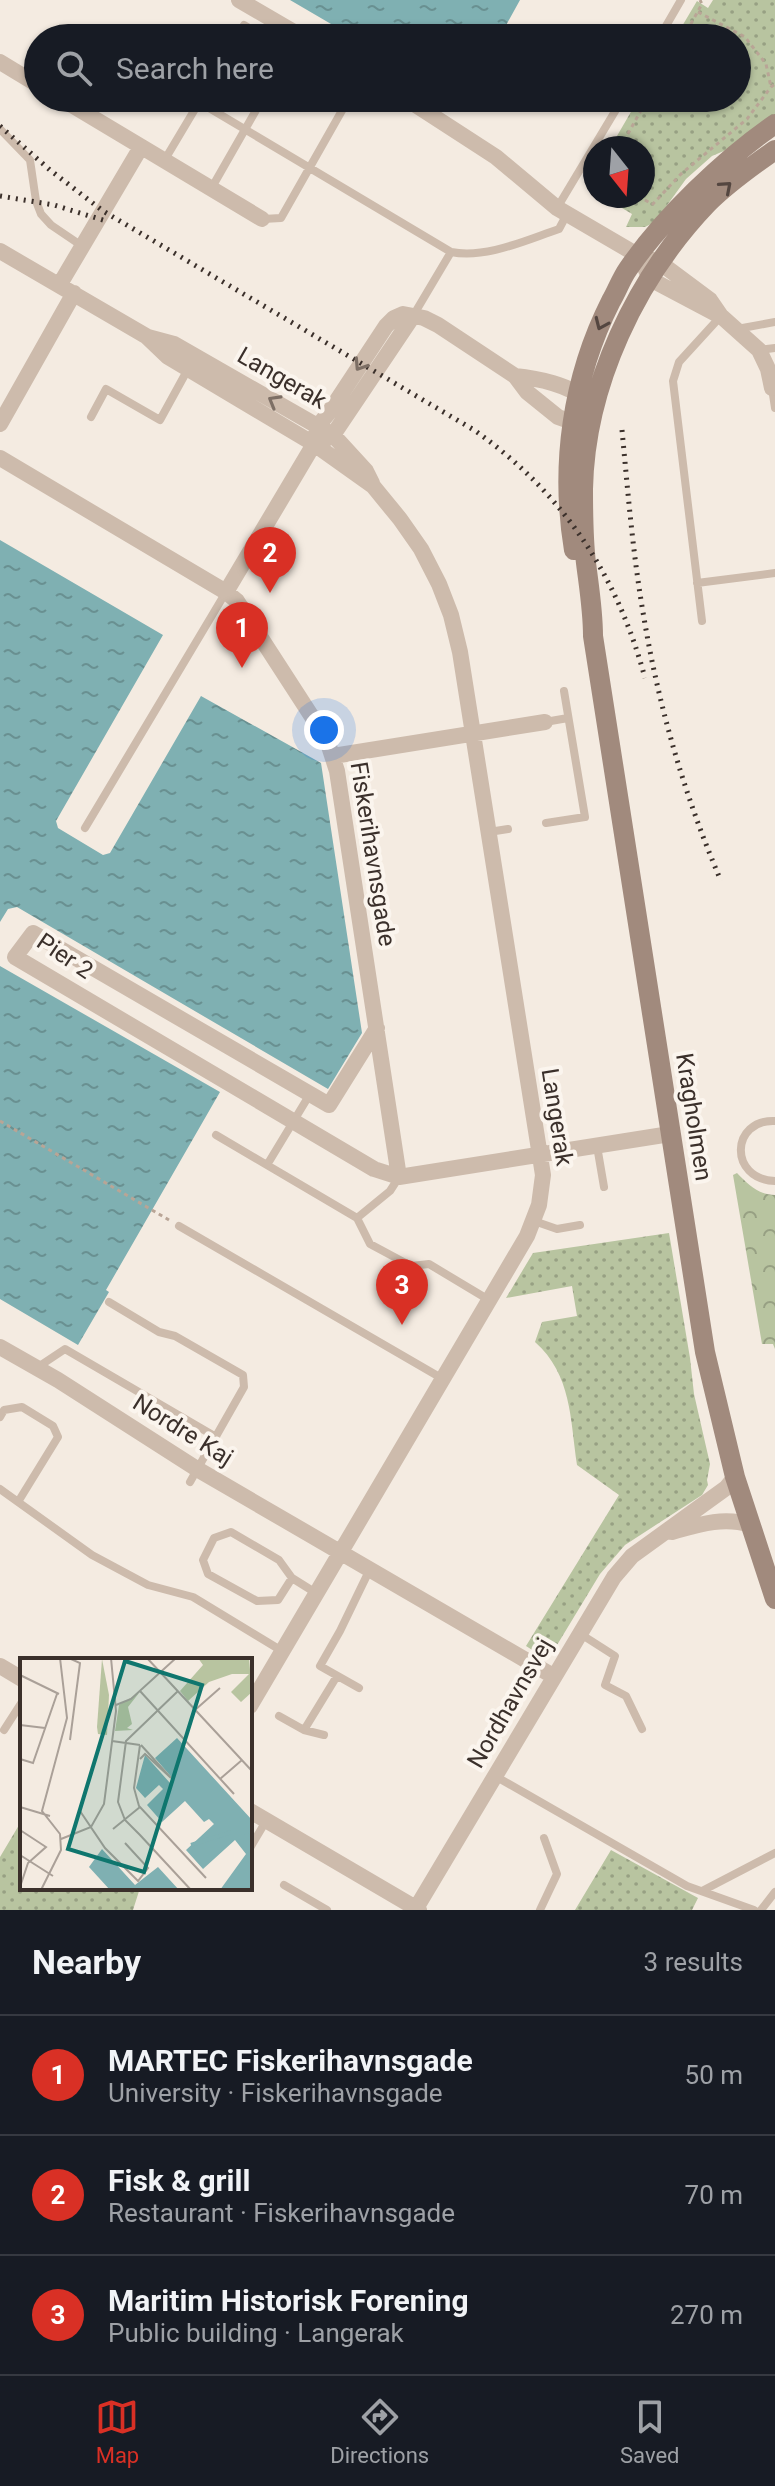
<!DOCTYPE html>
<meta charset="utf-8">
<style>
body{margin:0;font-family:Roboto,sans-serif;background:#242831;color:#f1f3f6}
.compass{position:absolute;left:583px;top:136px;width:72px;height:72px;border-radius:50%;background:#171b24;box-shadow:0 2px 6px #0004;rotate:163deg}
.you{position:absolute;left:324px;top:730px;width:28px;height:28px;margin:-20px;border:6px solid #fff;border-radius:50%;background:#1a73e8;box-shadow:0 0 0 12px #1a73e833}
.badge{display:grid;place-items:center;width:52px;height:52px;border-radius:50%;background:#d93025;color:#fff;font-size:26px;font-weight:700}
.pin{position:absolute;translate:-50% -66px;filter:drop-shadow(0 2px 4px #0008)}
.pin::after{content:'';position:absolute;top:42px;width:28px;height:24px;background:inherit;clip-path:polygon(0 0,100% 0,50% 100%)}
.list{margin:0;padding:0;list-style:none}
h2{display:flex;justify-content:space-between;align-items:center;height:104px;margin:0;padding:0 32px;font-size:34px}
h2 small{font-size:26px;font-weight:400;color:#9ea1a6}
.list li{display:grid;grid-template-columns:52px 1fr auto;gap:24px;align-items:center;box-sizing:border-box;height:120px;padding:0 32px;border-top:2px solid #363941}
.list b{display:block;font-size:30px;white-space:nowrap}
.list p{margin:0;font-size:26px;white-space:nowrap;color:#9ea1a6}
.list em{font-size:26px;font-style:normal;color:#9ea1a6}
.icon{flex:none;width:44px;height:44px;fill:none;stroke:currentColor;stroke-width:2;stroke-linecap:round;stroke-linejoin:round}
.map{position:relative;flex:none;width:775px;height:1910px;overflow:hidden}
.search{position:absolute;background:#171b24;box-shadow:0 2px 6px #0004;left:24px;right:24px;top:24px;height:88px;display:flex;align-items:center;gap:20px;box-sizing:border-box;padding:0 28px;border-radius:44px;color:#9ea1a6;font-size:30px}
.sheet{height:464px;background:#171b24}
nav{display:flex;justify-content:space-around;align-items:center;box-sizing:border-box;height:112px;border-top:2px solid #363941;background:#171b24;font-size:22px;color:#9ea1a6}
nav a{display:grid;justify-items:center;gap:4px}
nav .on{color:#d93025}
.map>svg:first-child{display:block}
.grass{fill:url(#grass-dots)}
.forest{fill:url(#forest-crowns)}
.water{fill:url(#water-ripples)}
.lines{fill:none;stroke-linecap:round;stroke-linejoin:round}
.path{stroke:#b9a596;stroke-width:3;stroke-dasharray:4 4;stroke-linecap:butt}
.lane{stroke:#cdbbac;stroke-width:8}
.street{stroke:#cdbbac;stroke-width:16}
.secondary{stroke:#a18a7d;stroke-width:20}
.rail{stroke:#3b302b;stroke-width:5;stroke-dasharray:2 6;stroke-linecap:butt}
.oneway{stroke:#544640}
.oneway2{stroke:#7d6f65}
.labels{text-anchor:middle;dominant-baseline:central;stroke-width:8;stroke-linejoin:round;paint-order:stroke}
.street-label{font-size:24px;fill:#3b302b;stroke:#fbf5ee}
.inset-river{fill:none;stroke:#7fb0b2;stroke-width:4}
.inset-road{fill:none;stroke:#aaa098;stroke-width:2}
.view{fill:#0f766e;fill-opacity:0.15;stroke:#0f766e;stroke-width:4}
.inset-edge{fill:none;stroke:#3b302b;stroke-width:4}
</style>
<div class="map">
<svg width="775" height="1910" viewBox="0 0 775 1910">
<defs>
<pattern id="grass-dots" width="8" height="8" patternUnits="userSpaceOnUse" patternTransform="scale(2)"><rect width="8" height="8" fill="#b8c4a0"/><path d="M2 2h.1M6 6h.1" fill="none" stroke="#97a083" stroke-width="1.8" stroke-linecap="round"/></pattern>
<pattern id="forest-crowns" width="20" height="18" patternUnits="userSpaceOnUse" patternTransform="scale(2)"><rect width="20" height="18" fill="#b8c4a0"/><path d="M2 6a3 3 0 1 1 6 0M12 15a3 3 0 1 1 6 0" fill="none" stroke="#97a083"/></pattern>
<pattern id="water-ripples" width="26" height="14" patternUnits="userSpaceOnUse" patternTransform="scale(2)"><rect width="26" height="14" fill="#7fb0b2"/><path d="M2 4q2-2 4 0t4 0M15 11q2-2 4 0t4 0" fill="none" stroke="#699091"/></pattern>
</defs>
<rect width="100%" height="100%" fill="#f4ebe1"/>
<path class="grass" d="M713 0H775V116L731 148 712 156 686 179 655 222 645 227H626L632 214 602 196H643V148H610L639 98H737V38H675L697 1 708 8Z
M669 1233 690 1358 694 1394 710 1464 707 1480 708 1485 702 1495 625 1545 600 1574 554 1650 537 1653 526 1646 619 1495 577 1465C570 1419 572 1375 535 1342L542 1322 577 1316 572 1286 506 1298 533 1253Z
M22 1820V1888H140L133 1910H0V1857Z
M611 1850 698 1898 692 1910H575Z"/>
<path class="forest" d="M737 1173C748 1184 758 1195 775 1195V1349L773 1344H762L733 1175Z"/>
<path class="water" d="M290 0H520L499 38H355Z
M0 540 163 635 56 821 58 828 103 855 110 853 201 696 321 763 362 1033 328 1089 17 907 8 909 0 922Z
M0 966 220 1092 106 1290 109 1292 78 1345 0 1299Z"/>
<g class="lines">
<path class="path" d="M698 12 745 37 766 64 771 87
M683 38 702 4 700 0
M620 148 648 98
M638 196 652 204
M652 205 681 174 747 119 771 87 775 84
M0 1121 169 1220"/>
<path class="lane" d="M236 38 244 25 266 38
M659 38 681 0
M199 102 451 252C486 259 526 240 559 229L567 214
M0 129 30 160 36 201 41 214 51 225 82 246
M164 161 201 99
M211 189 263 98
M557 208 623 98
M263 219 281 218 344 107 329 98
M413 316 451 252
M737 329 775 322
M759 350 775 348
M775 388H772L775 408
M91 417 106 389 160 420 188 369
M697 583 775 573
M702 621 673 381 679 362 721 316
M545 722 568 718
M546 823 585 817 564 691
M85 828 226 592
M489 832 508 829
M775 1121C731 1119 728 1179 775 1181
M216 1135 357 1218 370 1244 411 1266 429 1264 489 1300
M597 1146 604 1187
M267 1165 310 1094
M357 1218 390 1191 399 1177
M534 1221 557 1229 580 1225
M179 1226 443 1379
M109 1302 159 1332 175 1336 243 1375 244 1387 190 1482
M38 1367 65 1349 216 1437
M0 1417 4 1410 22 1407 53 1426 58 1437 18 1502
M0 1489 92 1555 148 1585 193 1597 282 1651
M292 1578 278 1600 257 1601 208 1574 203 1560 214 1538 231 1532 279 1560 292 1578 316 1593
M579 1633 615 1656 605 1685 626 1696 642 1729
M359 1688 320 1666 340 1631 370 1569
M279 1716 304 1730 324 1735
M4 1730 22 1702
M304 1730 337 1676
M495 1776 687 1886 754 1910
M250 1848 266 1821
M284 1885 327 1910
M702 1891 775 1853
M540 1910 557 1874 544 1838
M761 1910 775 1892"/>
<path class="street" d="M239 0 304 38
M0 62 38 85
M60 98 262 219
M405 98 496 157 557 208 639 256 659 262 710 300 721 316 759 350 768 369 772 388
M0 251 146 336 168 357 314 444 373 486 400 519 421 549 439 584 451 615 460 652 543 1175 539 1205 527 1236 250 1706
M645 268 650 279 718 315
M60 284 141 147
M148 337 174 344 333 435 366 471 372 483
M515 376C536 378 572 385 586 401
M0 424 74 293
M326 439 333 435 413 316
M0 458 226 592 237 601 327 740 337 771 399 1177
M226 592 314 444 318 426 330 411 386 326 394 318 403 314 424 318 438 325 515 376 527 392 558 417 572 422 580 417
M333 756 545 722
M377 1028 329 1105 33 933 15 957 374 1169 399 1177 670 1134
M0 1347 58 1380 197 1469 553 1676
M672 1532C697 1525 724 1516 750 1525
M0 1666 22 1679
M250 1811 419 1910
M415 1910 614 1577 632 1556 726 1488 735 1477"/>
<path class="secondary" d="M775 150C752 166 728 183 708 203 636 278 585 385 583 489 583 514 583 538 586 563 589 587 593 611 593 636L705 1352 735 1477 775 1599
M574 550C560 466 572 378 611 301 617 291 621 279 628 269 663 218 724 159 775 124"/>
<path class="rail" d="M0 126 50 170 103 211 474 430C562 492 617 574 645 678
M0 196 54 205 106 221
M622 430C628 493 633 556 644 618 659 708 685 797 721 881"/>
</g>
<defs><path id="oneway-chevron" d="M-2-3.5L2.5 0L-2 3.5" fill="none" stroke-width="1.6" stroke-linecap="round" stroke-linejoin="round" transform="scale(2)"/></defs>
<g class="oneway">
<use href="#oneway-chevron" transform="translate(726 187) rotate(-41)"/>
<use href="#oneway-chevron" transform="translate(601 324) rotate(114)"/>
</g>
<g class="oneway2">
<use href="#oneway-chevron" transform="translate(360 365) rotate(123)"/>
<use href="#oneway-chevron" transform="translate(274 401) rotate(-150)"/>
</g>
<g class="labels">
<g class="street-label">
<text transform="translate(282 378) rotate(30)">Langerak</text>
<text transform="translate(373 854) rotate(81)">Fiskerihavnsgade</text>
<text transform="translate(65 956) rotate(34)">Pier 2</text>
<text transform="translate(557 1117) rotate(81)">Langerak</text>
<text transform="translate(694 1117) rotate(81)">Kragholmen</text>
<text transform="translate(183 1430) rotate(32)">Nordre Kaj</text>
<text transform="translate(510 1703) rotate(-60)">Nordhavnsvej</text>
</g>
</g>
<g transform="translate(20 1658)">
<rect width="232" height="232" fill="#f4ebe1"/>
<path d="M178 0H229L232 34 221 44 211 34 229 16H212L189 24 168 43 160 33 183 7ZM119 35 108 49 112 66 107 70 113 72 95 73 99 47Z" fill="#b8c4a0"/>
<path d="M82 1 89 37 87 77 78 76 77 69Z" fill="#b8c4a0"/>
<path d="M157 80 232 162V232H200L226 196 215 182 183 211 166 192 194 166 189 161 184 164 165 143 142 164 127 147 143 131 139 127 125 140 116 130 125 97 150 125 154 122 135 100ZM82 191 115 227 138 209 159 232H90L69 209Z" fill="#7fb0b2"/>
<path class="inset-river" d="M171 187 211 174H225L232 183"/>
<path class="inset-road" d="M127 0 232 113M0 17 39 36M120 33 214 136M96 47 111 41 156 0M175 52 200 30M0 67 25 70M50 82 60 5 51 1M92 83 120 87M120 87 114 130 119 148 186 220M0 101 13 105 37 36M120 101 125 96 151 120 121 87M200 121 222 102M0 149 30 158M60 153 85 190 118 223 128 210 105 185M93 171 120 149M0 172 26 189 8 205 0 229M120 177 105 162 98 144 106 83 158 33M120 177 171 232M41 181 71 169 84 146 96 53 91 0M0 197 33 218M21 232 41 192 40 176 22 153 47 60 40 0"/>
<path class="view" d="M105 3 182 27 124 214 48 191Z"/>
<rect width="232" height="232" class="inset-edge"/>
</g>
</svg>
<svg class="compass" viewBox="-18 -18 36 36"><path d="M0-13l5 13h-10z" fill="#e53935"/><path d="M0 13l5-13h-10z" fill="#9ea1a6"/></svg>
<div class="you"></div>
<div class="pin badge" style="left:242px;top:668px">1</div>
<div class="pin badge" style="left:270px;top:593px">2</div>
<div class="pin badge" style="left:402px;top:1325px">3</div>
<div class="search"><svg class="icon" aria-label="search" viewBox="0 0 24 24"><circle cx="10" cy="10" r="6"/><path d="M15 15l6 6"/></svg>Search here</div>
</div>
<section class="sheet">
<h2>Nearby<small>3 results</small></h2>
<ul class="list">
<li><span class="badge">1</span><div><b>MARTEC Fiskerihavnsgade</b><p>University · Fiskerihavnsgade</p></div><em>50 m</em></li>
<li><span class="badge">2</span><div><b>Fisk &amp; grill</b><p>Restaurant · Fiskerihavnsgade</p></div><em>70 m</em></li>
<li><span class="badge">3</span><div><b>Maritim Historisk Forening</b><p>Public building · Langerak</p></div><em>270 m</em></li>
</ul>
</section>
<nav>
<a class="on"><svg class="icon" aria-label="map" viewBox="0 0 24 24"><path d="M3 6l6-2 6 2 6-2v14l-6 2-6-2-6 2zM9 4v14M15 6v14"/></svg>Map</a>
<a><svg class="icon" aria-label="directions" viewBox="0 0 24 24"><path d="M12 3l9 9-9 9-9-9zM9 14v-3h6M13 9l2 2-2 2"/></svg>Directions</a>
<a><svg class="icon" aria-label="saved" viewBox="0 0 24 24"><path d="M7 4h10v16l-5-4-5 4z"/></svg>Saved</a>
</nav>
